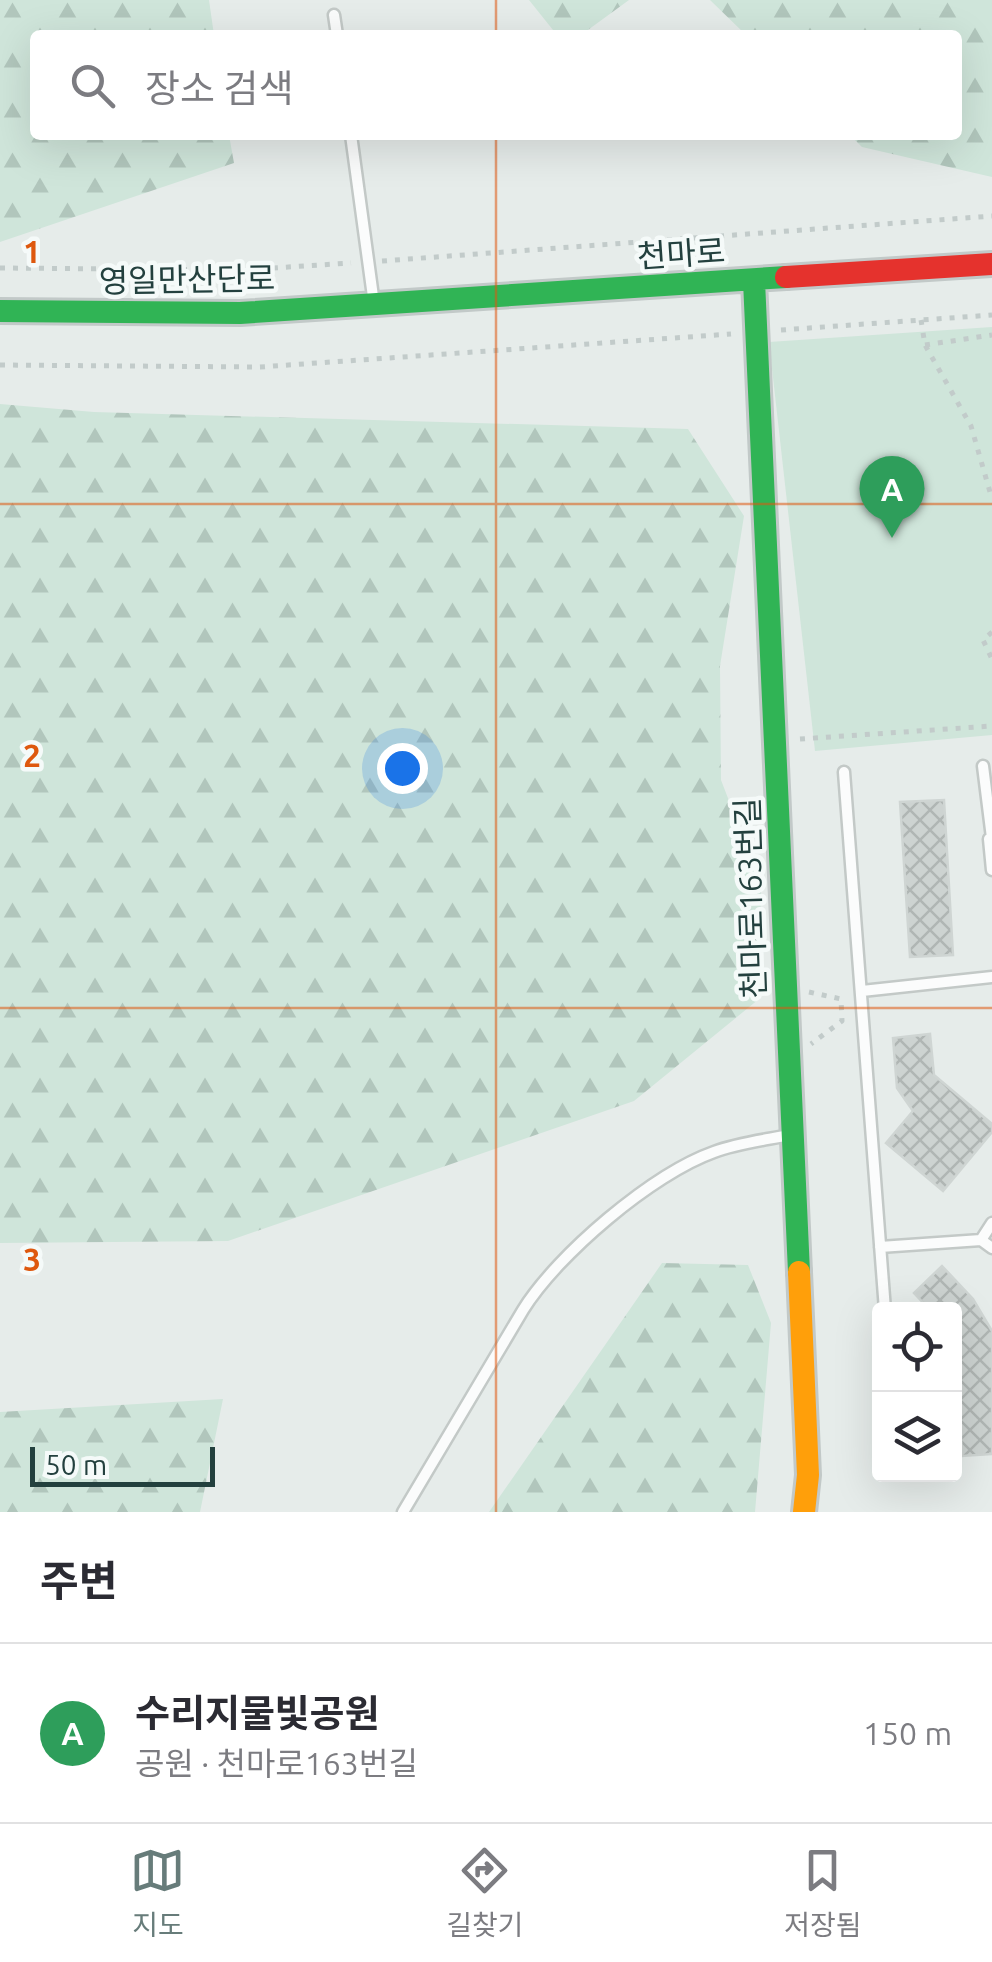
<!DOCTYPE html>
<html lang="ko">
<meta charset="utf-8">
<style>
body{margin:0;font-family:Ubuntu,"Noto Sans KR",sans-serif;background:#f2f2f3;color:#2b2b33}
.controls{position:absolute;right:30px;bottom:30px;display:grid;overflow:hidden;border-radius:10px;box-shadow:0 10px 40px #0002}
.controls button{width:90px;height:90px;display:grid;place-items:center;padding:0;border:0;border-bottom:2px solid #e1e1e2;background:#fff;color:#2b2b33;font:50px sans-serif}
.scale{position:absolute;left:30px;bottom:25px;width:185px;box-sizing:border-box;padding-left:10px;border:5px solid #23403e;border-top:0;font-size:28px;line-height:35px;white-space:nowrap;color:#23403e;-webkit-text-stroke:8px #f5faf9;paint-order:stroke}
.you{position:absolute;left:402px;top:768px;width:35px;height:35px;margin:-25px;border:8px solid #fff;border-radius:50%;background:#1a73e8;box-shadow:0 0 0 15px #1a73e833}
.badge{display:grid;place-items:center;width:65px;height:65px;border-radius:50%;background:#677c7a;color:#fff;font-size:32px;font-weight:700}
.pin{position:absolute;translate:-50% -82px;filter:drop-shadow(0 2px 5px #0008)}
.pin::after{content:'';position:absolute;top:52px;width:35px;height:30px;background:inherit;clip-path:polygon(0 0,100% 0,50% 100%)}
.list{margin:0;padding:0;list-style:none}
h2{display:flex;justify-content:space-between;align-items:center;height:130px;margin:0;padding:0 40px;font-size:42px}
h2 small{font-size:32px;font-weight:400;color:#7c7c81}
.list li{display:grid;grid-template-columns:65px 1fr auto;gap:30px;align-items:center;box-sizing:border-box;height:180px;padding:0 40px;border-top:2px solid #e1e1e2}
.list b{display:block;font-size:38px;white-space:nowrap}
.list p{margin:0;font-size:32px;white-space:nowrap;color:#7c7c81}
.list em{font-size:32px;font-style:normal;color:#7c7c81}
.icon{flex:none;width:55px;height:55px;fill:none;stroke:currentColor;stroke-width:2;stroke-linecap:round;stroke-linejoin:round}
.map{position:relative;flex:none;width:992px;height:1512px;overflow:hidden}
.search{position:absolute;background:#fff;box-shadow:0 10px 40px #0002;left:30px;right:30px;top:30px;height:110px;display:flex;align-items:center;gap:25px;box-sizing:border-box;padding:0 35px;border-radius:10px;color:#7c7c81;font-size:38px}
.sheet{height:310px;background:#fff}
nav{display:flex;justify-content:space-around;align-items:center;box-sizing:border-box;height:140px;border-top:2px solid #e1e1e2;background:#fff;font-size:28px;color:#7c7c81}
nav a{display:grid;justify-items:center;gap:5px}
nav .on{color:#677c7a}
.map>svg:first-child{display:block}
.forest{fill:url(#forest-firs)}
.green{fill:#cfe5da}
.building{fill:url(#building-cross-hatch);stroke:#cfd5d3;stroke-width:2.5}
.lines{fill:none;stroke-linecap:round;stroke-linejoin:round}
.lane-casing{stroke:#c3c9c7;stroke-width:15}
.fast-casing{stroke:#c2c9c8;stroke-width:28}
.slow-casing{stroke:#c2c9c8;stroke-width:28}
.jam-casing{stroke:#c2c9c8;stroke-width:28}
.path{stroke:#c2cbca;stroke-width:5;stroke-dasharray:5 8;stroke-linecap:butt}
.lane{stroke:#fbfcfc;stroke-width:10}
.fast{stroke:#30b455;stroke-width:22}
.slow{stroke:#ff9f0a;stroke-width:22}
.jam{stroke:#e5322d;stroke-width:22}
.grid{fill:none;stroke:#de580e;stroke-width:2.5;stroke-opacity:0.55}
.labels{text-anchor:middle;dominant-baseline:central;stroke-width:9;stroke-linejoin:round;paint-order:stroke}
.street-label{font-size:32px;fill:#23403e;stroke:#f5faf9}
.grid-label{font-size:32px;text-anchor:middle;font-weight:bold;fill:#de580e;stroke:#f5faf9;stroke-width:9;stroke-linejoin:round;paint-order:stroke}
</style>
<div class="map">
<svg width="992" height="1512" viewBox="0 0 992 1512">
<defs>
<pattern id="forest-firs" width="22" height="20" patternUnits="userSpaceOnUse" patternTransform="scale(2.5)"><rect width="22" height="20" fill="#cfe5da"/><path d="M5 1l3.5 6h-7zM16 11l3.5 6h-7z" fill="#b1c6bc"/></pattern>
<pattern id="building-cross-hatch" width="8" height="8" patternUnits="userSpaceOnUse" patternTransform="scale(2.5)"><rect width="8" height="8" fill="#cdd3d1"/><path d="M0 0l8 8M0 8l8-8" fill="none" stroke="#b0b6b4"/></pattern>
</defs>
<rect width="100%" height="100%" fill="#e6ecea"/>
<path class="forest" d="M0 0H209L214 35H35V135H229L234 163 0 242Z
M529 0H629L581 35H557Z
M710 0H992V177L862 147 850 135H957V35H746Z
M0 404 94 412 688 429 744 516 720 666 721 780 761 884 759 999 634 1101 228 1241 0 1243Z
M662 1263 748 1265 771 1323 755 1512H489Z
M223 1399 200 1512H0V1412Z"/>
<path class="green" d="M992 327V735L815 751 769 342Z"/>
<path class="building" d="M944 800 953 955 910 957 900 802Z
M930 1034 934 1075 992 1124V1132L943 1191 886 1143 913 1111 897 1088 893 1038Z
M942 1266 973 1299 992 1331V1454L962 1456 954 1310H930L914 1293Z"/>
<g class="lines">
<defs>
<path id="lane" d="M334 15 337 35
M351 135 374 304
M983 766 992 838
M844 772 885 1310
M989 839 992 870
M862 991 992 977
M981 1240 992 1223
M880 1247 981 1240 992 1248
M403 1512 523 1310C557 1255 652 1174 714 1152 738 1143 765 1140 790 1135"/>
<path id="fast" d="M754 281 799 1272
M0 311 240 313 786 277"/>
<path id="slow" d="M799 1272 808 1475 804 1512"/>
<path id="jam" d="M786 277 992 264"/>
</defs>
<use href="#lane" class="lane-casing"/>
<use href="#fast" class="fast-casing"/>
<use href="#slow" class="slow-casing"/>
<use href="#jam" class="jam-casing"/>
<path class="path" d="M382 261 992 216
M0 268 242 270 351 263
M921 320 925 345 971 426 992 499
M781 330 992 315
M925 345 992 335
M0 365 260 367 731 334
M992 632 983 640 992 659
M800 739 992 726
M809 992 841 999 842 1021 811 1044"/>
<use href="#lane" class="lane"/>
<use href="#fast" class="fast"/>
<use href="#slow" class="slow"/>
<use href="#jam" class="jam"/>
</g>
<path class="grid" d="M496 0V35M496 135V1512M0 504H992M0 1008H992"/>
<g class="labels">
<g class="street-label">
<text transform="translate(681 253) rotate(-4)">천마로</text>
<text transform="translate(187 279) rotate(-1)">영일만산단로</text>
<text transform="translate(750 898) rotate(-92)">천마로163번길</text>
</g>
</g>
<g class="grid-label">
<text x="32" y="263">1</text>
<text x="32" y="767">2</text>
<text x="32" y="1271">3</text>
</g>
</svg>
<div class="controls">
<button><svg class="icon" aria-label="locate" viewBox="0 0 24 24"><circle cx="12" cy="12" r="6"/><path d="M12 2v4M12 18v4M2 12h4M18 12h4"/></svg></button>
<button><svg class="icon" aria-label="layers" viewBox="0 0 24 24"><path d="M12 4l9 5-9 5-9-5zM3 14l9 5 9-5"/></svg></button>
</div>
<div class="scale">50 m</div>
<div class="you"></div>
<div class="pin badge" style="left:892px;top:538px;background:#2e9e5b">A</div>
<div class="search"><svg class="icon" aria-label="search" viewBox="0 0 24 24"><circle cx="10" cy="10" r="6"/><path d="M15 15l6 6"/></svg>장소 검색</div>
</div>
<section class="sheet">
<h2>주변<small></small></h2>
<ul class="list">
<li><span class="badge" style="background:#2e9e5b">A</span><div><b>수리지물빛공원</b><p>공원 · 천마로163번길</p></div><em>150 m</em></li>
</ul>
</section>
<nav>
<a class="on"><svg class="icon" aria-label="map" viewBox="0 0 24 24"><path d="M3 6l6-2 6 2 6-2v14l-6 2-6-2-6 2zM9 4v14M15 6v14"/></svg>지도</a>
<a><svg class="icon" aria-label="directions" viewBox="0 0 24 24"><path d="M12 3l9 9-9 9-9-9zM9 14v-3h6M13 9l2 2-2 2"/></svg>길찾기</a>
<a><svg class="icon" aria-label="saved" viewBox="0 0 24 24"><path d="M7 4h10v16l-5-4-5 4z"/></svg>저장됨</a>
</nav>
